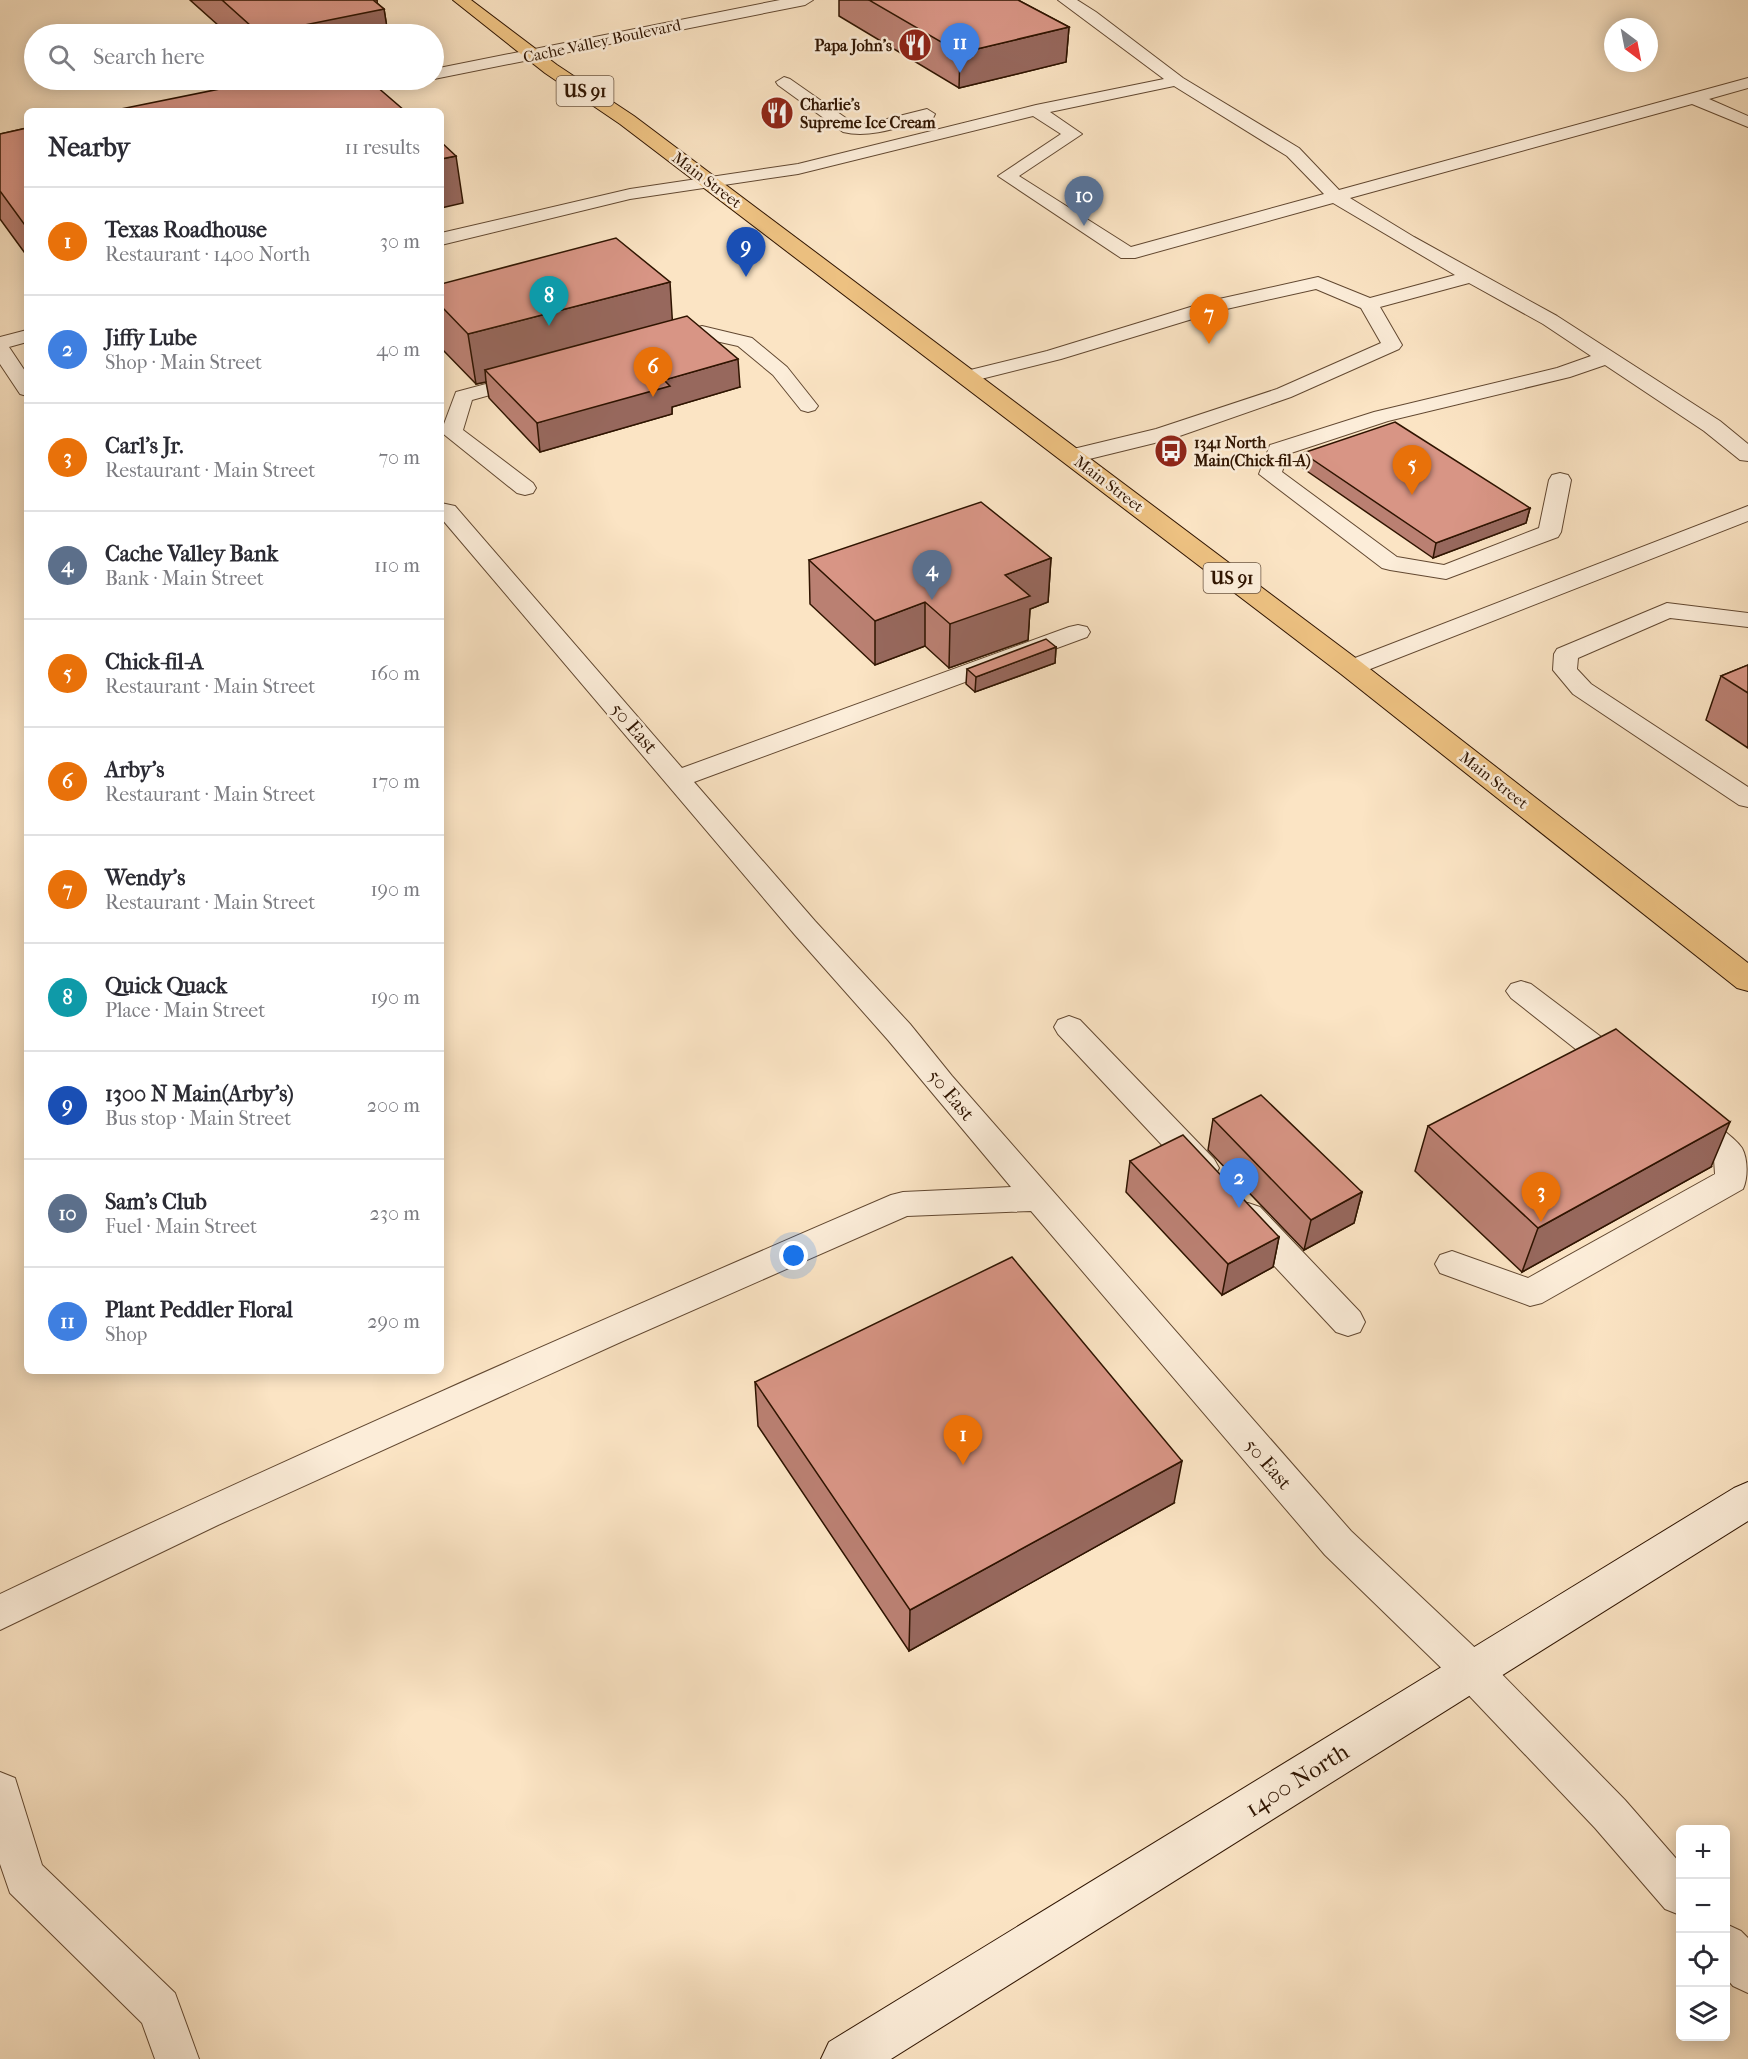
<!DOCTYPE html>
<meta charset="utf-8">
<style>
body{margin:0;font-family:"IM FELL French Canon",serif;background:#f2f2f3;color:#2b2b33}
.controls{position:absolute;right:18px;bottom:18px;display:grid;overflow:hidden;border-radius:9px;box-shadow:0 3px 15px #0003}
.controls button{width:54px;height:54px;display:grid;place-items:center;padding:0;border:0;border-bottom:2px solid #e1e1e2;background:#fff;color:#2b2b33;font:30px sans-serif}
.compass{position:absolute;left:1604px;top:18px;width:54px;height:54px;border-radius:50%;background:#fff;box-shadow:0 3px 15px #0003;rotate:148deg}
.you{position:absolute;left:794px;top:1256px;width:21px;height:21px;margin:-15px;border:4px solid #fff;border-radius:50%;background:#1a73e8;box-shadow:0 0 0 9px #1a73e833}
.badge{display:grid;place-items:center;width:39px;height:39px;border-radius:50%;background:#8f2418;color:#fff;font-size:20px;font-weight:700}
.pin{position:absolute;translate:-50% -50px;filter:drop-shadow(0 2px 3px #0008)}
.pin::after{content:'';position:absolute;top:32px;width:21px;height:18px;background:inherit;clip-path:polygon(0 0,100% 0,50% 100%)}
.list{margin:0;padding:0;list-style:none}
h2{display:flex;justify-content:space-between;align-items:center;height:78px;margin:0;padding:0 24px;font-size:26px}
h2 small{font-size:20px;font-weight:400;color:#7c7c81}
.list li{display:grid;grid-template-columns:39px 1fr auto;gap:18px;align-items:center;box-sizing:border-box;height:108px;padding:0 24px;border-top:2px solid #e1e1e2}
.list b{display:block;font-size:22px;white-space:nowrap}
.list p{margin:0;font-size:20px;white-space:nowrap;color:#7c7c81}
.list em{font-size:20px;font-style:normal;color:#7c7c81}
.icon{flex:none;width:33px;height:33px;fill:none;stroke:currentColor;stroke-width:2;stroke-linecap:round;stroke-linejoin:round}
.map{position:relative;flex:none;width:1748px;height:2059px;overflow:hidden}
.search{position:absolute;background:#fff;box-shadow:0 3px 15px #0003;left:24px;top:24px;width:420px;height:66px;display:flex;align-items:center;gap:15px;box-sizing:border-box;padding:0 21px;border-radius:33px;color:#7c7c81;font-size:22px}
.panel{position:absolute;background:#fff;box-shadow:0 3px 15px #0003;left:24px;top:108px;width:420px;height:1266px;border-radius:9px}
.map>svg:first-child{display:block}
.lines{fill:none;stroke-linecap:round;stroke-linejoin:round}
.service-casing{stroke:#624831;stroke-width:2}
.tertiary-casing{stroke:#624831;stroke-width:2}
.secondary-casing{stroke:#2f1400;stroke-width:2}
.primary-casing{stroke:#2f1400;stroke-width:2}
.service{fill:#fcedd9;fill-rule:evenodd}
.tertiary{fill:#fcedd9;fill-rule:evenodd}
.secondary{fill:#fcedd9;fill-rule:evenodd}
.primary{fill:#eec282;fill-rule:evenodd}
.wall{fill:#ba8072;stroke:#2f1400;stroke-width:1.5}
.shaded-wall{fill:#97685d;stroke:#2f1400;stroke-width:1.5}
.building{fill:#d89585;stroke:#2f1400;stroke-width:1.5}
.labels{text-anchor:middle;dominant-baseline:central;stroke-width:5;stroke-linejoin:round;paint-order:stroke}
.far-street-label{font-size:16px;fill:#2f1400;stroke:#fcedd9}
.far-poi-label{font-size:16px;font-weight:bold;fill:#2f1400;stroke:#fcedd9;text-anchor:start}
.shield{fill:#fcedd9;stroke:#6c5541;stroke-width:1.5}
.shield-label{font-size:18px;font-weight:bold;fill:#2f1400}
.street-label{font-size:20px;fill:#2f1400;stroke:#fcedd9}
.near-street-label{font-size:24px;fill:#2f1400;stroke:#fcedd9}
</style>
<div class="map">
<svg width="1748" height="2059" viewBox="0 0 1748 2059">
<rect width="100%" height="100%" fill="#fbe4c4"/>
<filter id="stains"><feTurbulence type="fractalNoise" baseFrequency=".00333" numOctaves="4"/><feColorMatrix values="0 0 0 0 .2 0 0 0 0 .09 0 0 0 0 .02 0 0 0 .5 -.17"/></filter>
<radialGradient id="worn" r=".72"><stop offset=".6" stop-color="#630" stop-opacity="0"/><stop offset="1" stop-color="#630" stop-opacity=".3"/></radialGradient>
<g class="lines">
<defs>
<path id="service" d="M1058 0H1077L1096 12 1183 78 1299 148 1339 190 1748 78V88L1709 99 1748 116V127L1692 104 1350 198 1414 237 1557 316 1720 421 1748 444V461L1740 460 1704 431 1605 365 1570 377 1388 421 1288 454 1282 472 1397 557 1444 565 1539 528 1549 480 1552 475 1560 473 1568 475 1571 480 1561 532 1558 537 1446 579 1390 570 1382 568 1259 474 1270 445 1374 412 1557 368 1591 356 1543 324 1469 283 1380 307 1402 345 1399 349 1291 397 1171 439 1073 463 1065 461 1062 456 1065 451 1156 429 1277 389 1381 343 1361 308 1316 289 1222 310 1061 359 965 383 958 381 955 377 958 373 1047 351 1210 301 1318 277 1370 298 1455 275 1333 203 1135 258H1121L998 176 1061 134 1033 116 798 174 630 199 441 245V233L630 189 798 164 1036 105 1164 79ZM1174 86 1287 156 1324 194 1131 247 1019 176 1082 134 1050 112Z
M784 77 790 79 853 123 867 124 927 109 935 114 933 118C905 125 872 139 843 132L778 85 776 82Z
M702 326 752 338 787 367 818 406 815 410 808 412 801 410 773 375 738 346 702 338 670 347 663 345 660 341 663 337Z
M27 330V342L9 347 27 374V396L20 394 0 364V337Z
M527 373 534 375 537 379 534 383 472 400 463 430 533 483 536 488 533 493 525 495 517 493 441 432 456 392Z
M441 503 455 506 682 768 1069 627 1078 625 1087 627 1090 632 1087 637 694 782 815 921 910 1024 952 1076 1351 1531 1487 1659 1625 1800 1680 1863V1915L1665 1909 1595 1828 1459 1685 1325 1555 1031 1211 907 1216 623 1341 218 1525 0 1630V1594C294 1454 592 1324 891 1195L903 1192 1011 1187 888 1040 795 935 441 518Z
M1748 506V521L1360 673 1351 675 1342 673 1339 668 1342 663Z
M1667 603 1748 613V627L1670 618 1578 658 1577 669 1591 684 1748 787V807L1739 805 1573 694 1553 670 1554 654 1557 649Z
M1521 981 1531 984 1633 1061 1637 1069 1633 1077 1622 1080 1611 1077 1511 998 1506 991 1511 984Z
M1069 1016 1080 1020 1214 1159 1219 1168 1214 1177 1203 1180 1192 1177 1058 1034 1054 1027 1058 1020Z
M1688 1109C1702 1114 1733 1135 1742 1148 1748 1159 1748 1178 1743 1189L1542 1303 1530 1306 1440 1273 1435 1264 1440 1255 1452 1251 1528 1278 1715 1174 1714 1159 1677 1129 1672 1121 1677 1113Z
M1248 1203 1260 1207 1360 1312 1365 1322 1360 1332 1348 1336 1336 1332 1236 1225 1232 1216 1236 1207Z
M0 1772 15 1778 42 1865 175 1993 199 2059H155L142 2023 10 1893 0 1864Z
M1726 1924 1741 1931 1748 1938V1993L1733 1986 1726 1978Z"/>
<path id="tertiary" d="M780 0H813L805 5 434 79V69Z
M370 80H411L408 84 402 85 330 96 324 95 321 91 324 87 330 86Z"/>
<path id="secondary" d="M1748 1482V1521L891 2059H821L829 2042 1734 1488Z"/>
<path id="primary" d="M453 0H471L557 65 634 116 1361 662 1748 963V991L1737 988 1341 674 620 124 545 73Z"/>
</defs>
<use href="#service" class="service-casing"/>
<use href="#tertiary" class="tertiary-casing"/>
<use href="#secondary" class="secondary-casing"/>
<use href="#primary" class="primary-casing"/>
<use href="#service" class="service"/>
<use href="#tertiary" class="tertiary"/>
<use href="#secondary" class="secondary"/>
<use href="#primary" class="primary"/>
</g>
<path class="wall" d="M190 0H377V3L384 9 388 34H228Z
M839 0H1018L1069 27 1066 62 959 88 839 16Z
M27 128V256L0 219V134Z
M441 284 673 320 740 387 672 407V414L540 452 489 398 486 382 476 384 441 348Z
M1303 453 1530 508 1526 523 1433 558 1301 467Z
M1051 558 1048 602 1030 609 1028 640 949 668 925 646 875 665 810 604 809 560Z
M1056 647 1055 663 975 692 966 684 967 669Z
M1748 665V748L1706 720 1721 676Z
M1213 1119 1362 1192 1354 1223 1304 1250 1208 1150Z
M1428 1126 1711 1167 1522 1272 1415 1171Z
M1130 1161 1279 1237 1273 1267 1222 1295 1126 1192Z
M755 1382 1174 1503 909 1651 758 1426Z"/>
<path class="shaded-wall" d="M364 0H377L378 10 384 9 388 34H260Z
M1069 27 1066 62 959 88 960 53Z
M456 156 463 203 441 208V159Z
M670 282 673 331 485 370 486 382 476 384 468 334Z
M738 359 740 387 672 407V414L540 452 537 423 664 380Z
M1530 508 1526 523 1433 558 1436 543Z
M1051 558 1048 602 1030 609 1028 640 949 668 950 624 1005 575Z
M925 602V646L875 665V621Z
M1056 647 1055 663 975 692 976 677Z
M1730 1122 1711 1167 1522 1272 1538 1228Z
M1362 1192 1354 1223 1304 1250 1311 1220Z
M1279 1237 1273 1267 1222 1295 1228 1264Z
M1182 1461 1174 1503 909 1651 910 1610Z"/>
<path class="building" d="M222 0H373L384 9 260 34Z
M869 0H1018L1069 27 960 53Z
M264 80H369L405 111H111Z
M27 128V228L0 191V134Z
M441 142 456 156 441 159Z
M616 238 670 282 468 334 441 306V284Z
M687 316 738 359 664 380 670 386 537 423 485 370Z
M1395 422 1530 508 1436 543 1303 453Z
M981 502 1051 558 1005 575 1030 596 950 624 925 602 875 621 809 560Z
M1046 639 1056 647 976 677 967 669Z
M1748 665V693L1721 676Z
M1616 1029 1730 1122 1538 1228 1428 1126Z
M1261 1095 1362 1192 1311 1220 1213 1119Z
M1183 1135 1279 1237 1228 1264 1130 1161Z
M1012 1257 1182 1461 910 1610 755 1382Z"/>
<defs>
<symbol id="restaurant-disc" viewBox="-11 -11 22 22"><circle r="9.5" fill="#8f2418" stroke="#fcedd9"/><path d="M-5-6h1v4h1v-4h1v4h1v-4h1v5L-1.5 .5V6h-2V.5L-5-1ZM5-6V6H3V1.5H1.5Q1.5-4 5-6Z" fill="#fff"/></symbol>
<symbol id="bus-disc" viewBox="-11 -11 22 22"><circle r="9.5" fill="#8f2418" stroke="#fcedd9"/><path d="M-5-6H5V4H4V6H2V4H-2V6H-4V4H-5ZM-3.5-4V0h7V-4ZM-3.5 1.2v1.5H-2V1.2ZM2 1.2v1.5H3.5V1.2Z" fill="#fff"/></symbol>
</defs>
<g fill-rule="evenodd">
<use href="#restaurant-disc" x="896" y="26" width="38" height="38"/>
<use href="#restaurant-disc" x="758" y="94" width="38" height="38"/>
<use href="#bus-disc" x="1152" y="432" width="38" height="38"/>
</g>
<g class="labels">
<g class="far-street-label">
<text transform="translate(602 41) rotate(-12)">Cache Valley Boulevard</text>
<text transform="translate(707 180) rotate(37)">Main Street</text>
<text transform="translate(1109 484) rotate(37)">Main Street</text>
<text transform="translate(1494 780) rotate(38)">Main Street</text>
</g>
<g class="far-poi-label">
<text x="892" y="45" text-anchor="end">Papa John's</text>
<text x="800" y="104">Charlie's<tspan x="800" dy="18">Supreme Ice Cream</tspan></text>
<text x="1194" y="442">1341 North<tspan x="1194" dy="18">Main(Chick-fil-A)</tspan></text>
</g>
<g class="shield">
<rect x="556.5" y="76" width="57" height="30" rx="4.5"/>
<rect x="1203.5" y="563" width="57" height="30" rx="4.5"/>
</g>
<g class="shield-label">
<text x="585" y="91">US 91</text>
<text x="1232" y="578">US 91</text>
</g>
<g class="street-label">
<text transform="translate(634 728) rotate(49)">50 East</text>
<text transform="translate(951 1095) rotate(50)">50 East</text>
<text transform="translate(1268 1464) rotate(49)">50 East</text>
</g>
<g class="near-street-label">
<text transform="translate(1297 1780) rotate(-32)">1400 North</text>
</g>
</g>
<rect width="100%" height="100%" filter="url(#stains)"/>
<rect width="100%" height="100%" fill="url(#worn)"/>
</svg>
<div class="controls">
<button>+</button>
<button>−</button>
<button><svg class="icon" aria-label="locate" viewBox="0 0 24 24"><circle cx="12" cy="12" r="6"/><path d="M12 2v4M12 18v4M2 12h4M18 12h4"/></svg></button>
<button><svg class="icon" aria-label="layers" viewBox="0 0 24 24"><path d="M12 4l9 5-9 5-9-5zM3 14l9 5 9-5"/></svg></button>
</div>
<svg class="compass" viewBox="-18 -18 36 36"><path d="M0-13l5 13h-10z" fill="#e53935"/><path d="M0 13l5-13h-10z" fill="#7c7c81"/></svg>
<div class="you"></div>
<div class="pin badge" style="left:963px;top:1465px;background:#e8710a">1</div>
<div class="pin badge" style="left:1239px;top:1208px;background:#3f7fe0">2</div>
<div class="pin badge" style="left:1541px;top:1222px;background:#e8710a">3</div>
<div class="pin badge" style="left:932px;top:600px;background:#5c6f8a">4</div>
<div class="pin badge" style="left:1412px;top:495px;background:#e8710a">5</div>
<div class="pin badge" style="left:653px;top:397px;background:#e8710a">6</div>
<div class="pin badge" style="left:1209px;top:344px;background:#e8710a">7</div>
<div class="pin badge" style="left:549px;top:326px;background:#0f9aa8">8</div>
<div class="pin badge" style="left:746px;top:277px;background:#1a4fb4">9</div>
<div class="pin badge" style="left:1084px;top:226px;background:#5c6f8a">10</div>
<div class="pin badge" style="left:960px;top:73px;background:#3f7fe0">11</div>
<div class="search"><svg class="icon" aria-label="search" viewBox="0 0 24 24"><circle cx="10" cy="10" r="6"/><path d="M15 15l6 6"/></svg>Search here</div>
<section class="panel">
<h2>Nearby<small>11 results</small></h2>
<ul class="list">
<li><span class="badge" style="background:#e8710a">1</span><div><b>Texas Roadhouse</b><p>Restaurant · 1400 North</p></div><em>30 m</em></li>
<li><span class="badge" style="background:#3f7fe0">2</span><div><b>Jiffy Lube</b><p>Shop · Main Street</p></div><em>40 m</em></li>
<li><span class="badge" style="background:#e8710a">3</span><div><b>Carl's Jr.</b><p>Restaurant · Main Street</p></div><em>70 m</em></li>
<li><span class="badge" style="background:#5c6f8a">4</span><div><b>Cache Valley Bank</b><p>Bank · Main Street</p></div><em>110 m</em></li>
<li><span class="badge" style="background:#e8710a">5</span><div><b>Chick-fil-A</b><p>Restaurant · Main Street</p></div><em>160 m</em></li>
<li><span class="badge" style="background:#e8710a">6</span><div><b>Arby's</b><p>Restaurant · Main Street</p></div><em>170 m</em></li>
<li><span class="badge" style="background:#e8710a">7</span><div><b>Wendy's</b><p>Restaurant · Main Street</p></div><em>190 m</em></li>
<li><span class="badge" style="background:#0f9aa8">8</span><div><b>Quick Quack</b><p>Place · Main Street</p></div><em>190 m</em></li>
<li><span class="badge" style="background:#1a4fb4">9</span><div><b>1300 N Main(Arby's)</b><p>Bus stop · Main Street</p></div><em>200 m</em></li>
<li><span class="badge" style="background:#5c6f8a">10</span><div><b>Sam's Club</b><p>Fuel · Main Street</p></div><em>230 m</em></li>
<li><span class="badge" style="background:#3f7fe0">11</span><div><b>Plant Peddler Floral</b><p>Shop</p></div><em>290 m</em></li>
</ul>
</section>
</div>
